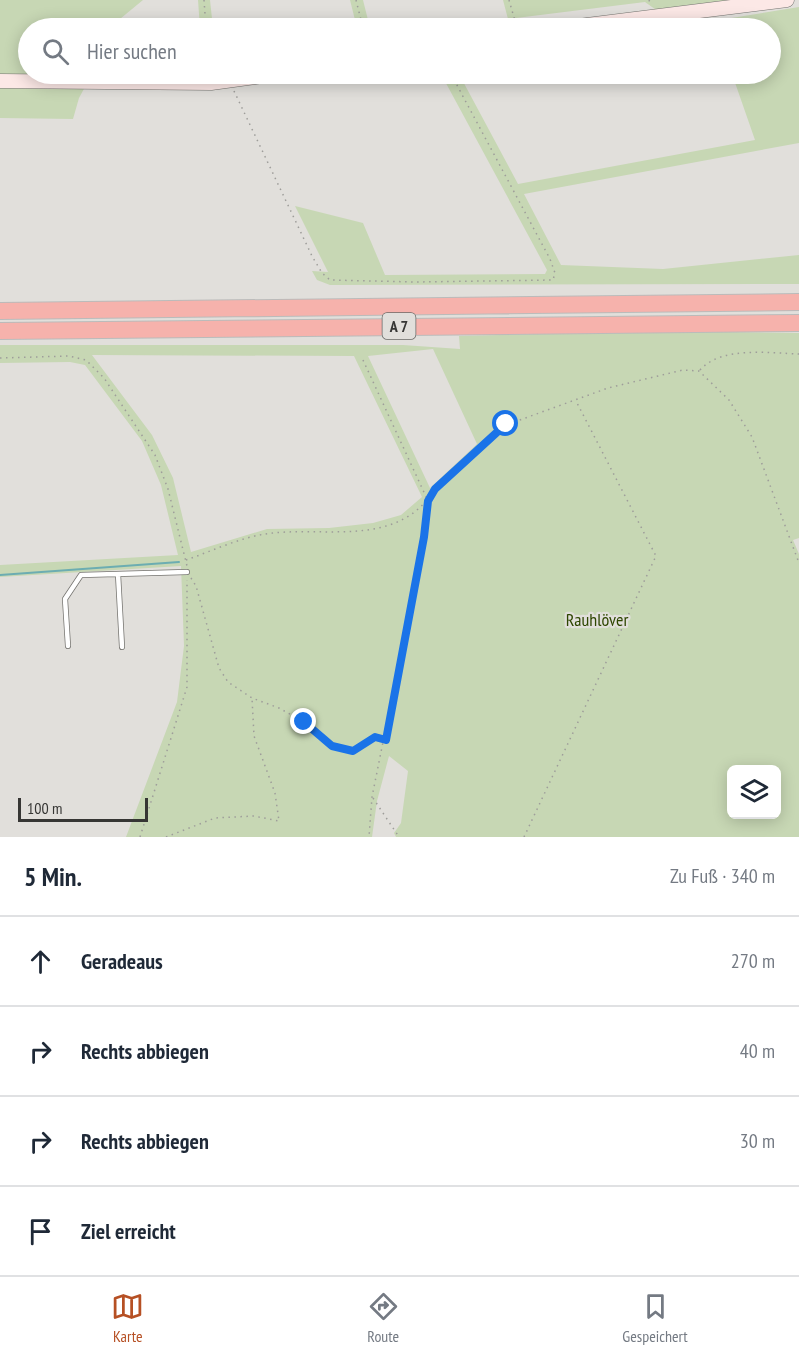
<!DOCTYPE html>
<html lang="de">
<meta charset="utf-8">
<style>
body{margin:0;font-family:"PT Sans Narrow",sans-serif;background:#f6f6f7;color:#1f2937}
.controls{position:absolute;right:18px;bottom:18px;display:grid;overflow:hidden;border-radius:9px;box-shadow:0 3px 15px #0003}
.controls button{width:54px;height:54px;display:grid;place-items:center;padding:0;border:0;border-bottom:2px solid #e0e1e3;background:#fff;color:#1f2937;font:30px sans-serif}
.scale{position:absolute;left:18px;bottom:15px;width:130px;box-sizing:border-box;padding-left:6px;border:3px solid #363634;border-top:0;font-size:16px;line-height:21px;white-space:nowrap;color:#363634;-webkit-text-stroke:4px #e1dfdb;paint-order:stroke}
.stop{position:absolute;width:18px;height:18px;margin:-14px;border:4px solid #1a73e8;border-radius:50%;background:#fff}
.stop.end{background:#1a73e8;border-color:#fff;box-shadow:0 2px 6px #0008}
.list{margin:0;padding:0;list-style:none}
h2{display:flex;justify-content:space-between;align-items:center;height:78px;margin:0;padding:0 24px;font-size:26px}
h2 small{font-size:20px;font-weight:400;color:#747a83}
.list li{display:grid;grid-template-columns:39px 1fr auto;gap:18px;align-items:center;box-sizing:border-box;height:90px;padding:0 24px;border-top:2px solid #e0e1e3}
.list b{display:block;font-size:22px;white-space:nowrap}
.list em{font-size:20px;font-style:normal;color:#747a83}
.icon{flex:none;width:33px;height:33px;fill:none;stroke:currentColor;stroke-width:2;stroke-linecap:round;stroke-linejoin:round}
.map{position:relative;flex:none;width:799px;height:837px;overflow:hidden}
.search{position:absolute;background:#fff;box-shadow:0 3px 15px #0003;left:18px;right:18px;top:18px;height:66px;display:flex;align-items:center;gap:15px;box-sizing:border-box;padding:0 21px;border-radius:33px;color:#747a83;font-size:22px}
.sheet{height:438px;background:#fff}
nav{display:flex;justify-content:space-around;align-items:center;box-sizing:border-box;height:84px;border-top:2px solid #e0e1e3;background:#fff;font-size:16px;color:#747a83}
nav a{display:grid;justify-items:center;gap:3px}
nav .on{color:#b65024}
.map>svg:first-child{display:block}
.green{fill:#c7d7b4;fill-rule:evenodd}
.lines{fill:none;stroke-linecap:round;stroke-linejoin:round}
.stream{stroke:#6cadb1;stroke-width:2}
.lane-casing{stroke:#757470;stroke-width:6}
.secondary-casing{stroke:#757470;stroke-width:15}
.highway-casing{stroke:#bbbbba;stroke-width:18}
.path{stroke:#9e9d9a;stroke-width:1.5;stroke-dasharray:1.5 4.5;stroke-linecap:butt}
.lane{stroke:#fff;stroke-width:4.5}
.secondary{stroke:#fce8e6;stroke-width:14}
.highway{stroke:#f6b2ac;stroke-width:16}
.route{stroke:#1a73e8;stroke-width:8}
.labels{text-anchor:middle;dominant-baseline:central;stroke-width:4.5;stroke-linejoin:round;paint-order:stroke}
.shield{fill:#e1dfdb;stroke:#696966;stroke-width:1.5}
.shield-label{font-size:16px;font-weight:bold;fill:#363634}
.park-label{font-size:18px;fill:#2e4600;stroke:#e1dfdb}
</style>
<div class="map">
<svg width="799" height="837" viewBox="0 0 799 837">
<rect width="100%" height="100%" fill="#e1dfdb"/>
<path class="green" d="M0 0H143L109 28H28V74H92L79 98 73 119 0 118Z
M198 0H210L213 28H200Z
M350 0H363L370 28H357Z
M503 0H732L659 12 645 2 508 19Z
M799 7V143L524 194 561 265 663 269 799 255V284L330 285 317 280 312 271 328 272 295 206 363 223 385 275 545 274 547 270 441 74H459L518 184 755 140 732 74H770V28H716L713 21Z
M649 331 799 333V538L793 540 799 554V837H396L394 833 401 823 408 771 389 756 377 801 372 837H126L177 702 184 646 181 566 0 577V565L178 555 161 485 142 441 85 365 70 362 0 363V345H403L460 349 459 336ZM433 349 477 444 430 488 368 356ZM92 355 354 356 422 497 401 515 373 523 329 528 267 529 191 552 173 478 152 435ZM732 770H776V814H732Z"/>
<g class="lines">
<path class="stream" d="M0 575 179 562"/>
<defs>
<path id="lane" d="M118 574 122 647
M68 646 65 599 81 575 187 572"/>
<path id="secondary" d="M563 28 787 0
M0 81 211 83 277 74"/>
<path id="highway" d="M0 311 799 302
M0 331 799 323"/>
</defs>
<use href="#lane" class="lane-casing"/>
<use href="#secondary" class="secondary-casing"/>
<use href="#highway" class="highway-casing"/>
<path class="path" d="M204 0 206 28
M356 0 363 28
M509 0 517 28
M649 0 651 5
M234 91 312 256 322 273 330 280 416 282 553 280 555 273 550 259 451 74
M0 358 69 356 86 360 104 378 155 455 168 489 187 566
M363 360 428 501 424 537 372 797 369 837
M700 370C721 346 769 353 799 354
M186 560C212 551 239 538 265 534 323 525 397 550 435 489L506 425 608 388 683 370 699 371 729 400 752 437 799 563
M191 578 196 586 219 668 228 682 252 698 279 708 304 722 332 746 353 751 375 737 385 739
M373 798 399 837
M140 837 187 687V580
M166 837 215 818 254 816 279 821 275 793 254 736 252 698
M524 837 656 556 576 401"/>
<use href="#lane" class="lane"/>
<use href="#secondary" class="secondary"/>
<use href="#highway" class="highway"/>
</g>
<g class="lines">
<path class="route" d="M304 722 332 746 353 751 375 737 386 740 424 537 428 501 435 489 506 424"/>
</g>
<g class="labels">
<rect class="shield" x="382.5" y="313" width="33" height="26" rx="4.5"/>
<g class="shield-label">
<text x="399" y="326">A 7</text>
</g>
<g class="park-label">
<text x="597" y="619">Rauhlöver</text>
</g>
</g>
</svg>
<div class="controls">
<button><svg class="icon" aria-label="layers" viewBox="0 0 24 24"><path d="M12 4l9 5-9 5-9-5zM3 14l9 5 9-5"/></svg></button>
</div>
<div class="scale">100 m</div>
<div class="stop" style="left:506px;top:424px"></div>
<div class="stop end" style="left:304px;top:722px"></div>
<div class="search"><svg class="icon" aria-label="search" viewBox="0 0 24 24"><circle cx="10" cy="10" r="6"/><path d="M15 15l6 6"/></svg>Hier suchen</div>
</div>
<section class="sheet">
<h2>5 Min.<small>Zu Fuß · 340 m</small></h2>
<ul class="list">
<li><svg class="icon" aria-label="ahead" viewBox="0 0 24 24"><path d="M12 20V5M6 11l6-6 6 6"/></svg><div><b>Geradeaus</b></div><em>270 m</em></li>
<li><svg class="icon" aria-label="right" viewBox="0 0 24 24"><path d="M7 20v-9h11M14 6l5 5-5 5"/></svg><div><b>Rechts abbiegen</b></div><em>40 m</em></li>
<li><svg class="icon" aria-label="right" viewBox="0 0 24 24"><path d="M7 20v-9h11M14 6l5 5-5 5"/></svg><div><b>Rechts abbiegen</b></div><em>30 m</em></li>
<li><svg class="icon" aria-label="arrive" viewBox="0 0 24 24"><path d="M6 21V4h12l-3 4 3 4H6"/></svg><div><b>Ziel erreicht</b></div></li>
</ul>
</section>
<nav>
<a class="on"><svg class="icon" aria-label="map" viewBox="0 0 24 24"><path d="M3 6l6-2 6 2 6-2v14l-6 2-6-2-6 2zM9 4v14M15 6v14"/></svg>Karte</a>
<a><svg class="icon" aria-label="directions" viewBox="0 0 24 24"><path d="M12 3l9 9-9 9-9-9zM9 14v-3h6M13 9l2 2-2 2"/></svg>Route</a>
<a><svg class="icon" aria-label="saved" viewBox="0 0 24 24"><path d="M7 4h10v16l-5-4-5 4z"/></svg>Gespeichert</a>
</nav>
